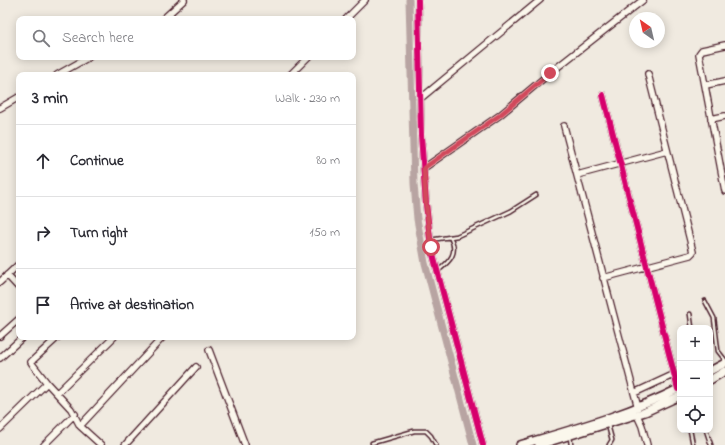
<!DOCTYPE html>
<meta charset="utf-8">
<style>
body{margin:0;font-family:"Indie Flower",sans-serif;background:#f2f2f3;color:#2b2b33}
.controls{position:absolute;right:12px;bottom:12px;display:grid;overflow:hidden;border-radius:8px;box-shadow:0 2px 10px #0003}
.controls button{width:36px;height:36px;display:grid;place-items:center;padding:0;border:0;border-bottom:1px solid #e1e1e2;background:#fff;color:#2b2b33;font:20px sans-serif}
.compass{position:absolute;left:629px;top:12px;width:36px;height:36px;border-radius:50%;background:#fff;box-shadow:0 2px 10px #0003;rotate:326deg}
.stop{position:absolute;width:12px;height:12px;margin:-9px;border:3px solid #d1495b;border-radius:50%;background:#fff}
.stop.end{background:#d1495b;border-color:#fff;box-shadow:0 1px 4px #0008}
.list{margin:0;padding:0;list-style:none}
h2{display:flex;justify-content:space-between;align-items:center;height:52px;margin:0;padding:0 16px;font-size:17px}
h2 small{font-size:13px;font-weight:400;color:#7c7c81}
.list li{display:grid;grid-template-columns:26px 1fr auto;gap:12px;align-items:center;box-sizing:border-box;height:72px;padding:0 16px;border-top:1px solid #e1e1e2}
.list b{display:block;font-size:15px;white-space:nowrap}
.list em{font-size:13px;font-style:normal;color:#7c7c81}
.icon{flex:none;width:22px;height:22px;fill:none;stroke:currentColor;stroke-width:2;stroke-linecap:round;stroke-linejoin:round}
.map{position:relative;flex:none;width:725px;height:445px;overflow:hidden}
.search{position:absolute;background:#fff;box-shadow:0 2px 10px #0003;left:16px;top:16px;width:340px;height:44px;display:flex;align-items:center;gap:10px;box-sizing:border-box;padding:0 14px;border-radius:8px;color:#7c7c81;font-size:15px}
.panel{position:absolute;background:#fff;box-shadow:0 2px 10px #0003;left:16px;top:72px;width:340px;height:268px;border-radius:8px}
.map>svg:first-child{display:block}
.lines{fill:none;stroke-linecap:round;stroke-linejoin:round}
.canal{stroke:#b8a4a2;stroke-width:7}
.service-casing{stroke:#4a1f2b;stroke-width:5.5}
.minor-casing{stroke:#4a1f2b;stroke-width:8}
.tertiary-casing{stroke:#4a1f2b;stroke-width:10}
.service{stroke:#fbf7ec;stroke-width:2.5}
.minor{stroke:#fbf7ec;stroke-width:5.5}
.tertiary{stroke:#fbf7ec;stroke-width:7}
.cycleway-casing{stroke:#fbf7ec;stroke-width:8}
.cycleway{stroke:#d6006c;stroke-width:6}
.route{stroke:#d1495b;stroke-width:5}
</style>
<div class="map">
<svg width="725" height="445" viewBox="0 0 725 445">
<rect width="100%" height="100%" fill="#f0eae0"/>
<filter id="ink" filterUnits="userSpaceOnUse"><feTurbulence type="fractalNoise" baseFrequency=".025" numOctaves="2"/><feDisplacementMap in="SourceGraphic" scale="8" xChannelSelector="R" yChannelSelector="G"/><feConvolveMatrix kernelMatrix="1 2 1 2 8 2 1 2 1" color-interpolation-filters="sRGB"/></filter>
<g filter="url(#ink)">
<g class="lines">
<path class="canal" d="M409 0 414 184 417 219 425 263 473 445"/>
<defs>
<path id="service" d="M430 240 457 236 511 211 536 195
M438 271C450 261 459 253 450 237
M705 301 714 318 718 351 725 360
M690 314 692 328
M608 425 612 440 609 445
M690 430 693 445
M706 430 711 445
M570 436 571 445
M372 443 414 431H426L431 436 436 445"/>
<path id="minor" d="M418 0 421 135 426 204 431 247 483 445
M169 14 173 19
M163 19 184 0
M346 19 365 0
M725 45 702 50 699 54 725 191
M57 75 89 57
M290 75 308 57
M706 85 725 81
M603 95 678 389
M420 99 540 0
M0 108 19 97
M711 119 725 116
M564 126 638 408
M424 168 500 115 550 73 643 0
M577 175 667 151
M7 275 19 288
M603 278 690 255 693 252 648 74
M0 282 19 264
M0 336 19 319
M58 337 33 360 31 362 33 365 47 383 71 409 80 426 101 445
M209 350 245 445
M0 358 23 337
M57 393 114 337
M634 393 675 374
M637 415 642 426 647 445
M80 426 163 337
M0 429 47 383
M44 445 75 414
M125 445 196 367"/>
<path id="tertiary" d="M710 371 725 363
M710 380 725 371
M520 445C574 429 629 414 680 388
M539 445 645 412 680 396"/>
</defs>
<use href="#service" class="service-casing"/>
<use href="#minor" class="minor-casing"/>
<use href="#tertiary" class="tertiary-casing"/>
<use href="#service" class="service"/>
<use href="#minor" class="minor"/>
<use href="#tertiary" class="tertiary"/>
<defs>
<path id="cycleway" d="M418 0 421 135 426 204 431 247 483 445
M603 95 678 389"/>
</defs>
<use href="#cycleway" class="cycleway-casing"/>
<use href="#cycleway" class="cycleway"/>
</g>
</g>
<g class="lines" filter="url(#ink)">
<path class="route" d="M431 247 426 204 424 168 500 115 550 73"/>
</g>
</svg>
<div class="controls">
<button>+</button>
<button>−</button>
<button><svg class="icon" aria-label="locate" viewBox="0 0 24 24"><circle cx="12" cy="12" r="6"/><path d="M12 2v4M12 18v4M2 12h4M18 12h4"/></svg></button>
</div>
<svg class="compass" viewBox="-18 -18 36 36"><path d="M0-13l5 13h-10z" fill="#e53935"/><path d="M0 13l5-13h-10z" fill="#7c7c81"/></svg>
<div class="stop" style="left:431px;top:247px"></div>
<div class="stop end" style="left:550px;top:73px"></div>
<div class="search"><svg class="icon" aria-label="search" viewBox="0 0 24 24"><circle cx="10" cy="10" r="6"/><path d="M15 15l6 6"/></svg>Search here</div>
<section class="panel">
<h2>3 min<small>Walk · 230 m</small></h2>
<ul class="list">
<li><svg class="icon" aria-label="ahead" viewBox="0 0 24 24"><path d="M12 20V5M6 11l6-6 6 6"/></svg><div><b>Continue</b></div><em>80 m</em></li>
<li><svg class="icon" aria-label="right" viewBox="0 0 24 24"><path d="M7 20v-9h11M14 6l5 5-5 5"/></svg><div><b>Turn right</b></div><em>150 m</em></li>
<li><svg class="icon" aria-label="arrive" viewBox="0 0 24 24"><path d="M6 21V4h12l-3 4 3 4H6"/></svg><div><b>Arrive at destination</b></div></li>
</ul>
</section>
</div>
